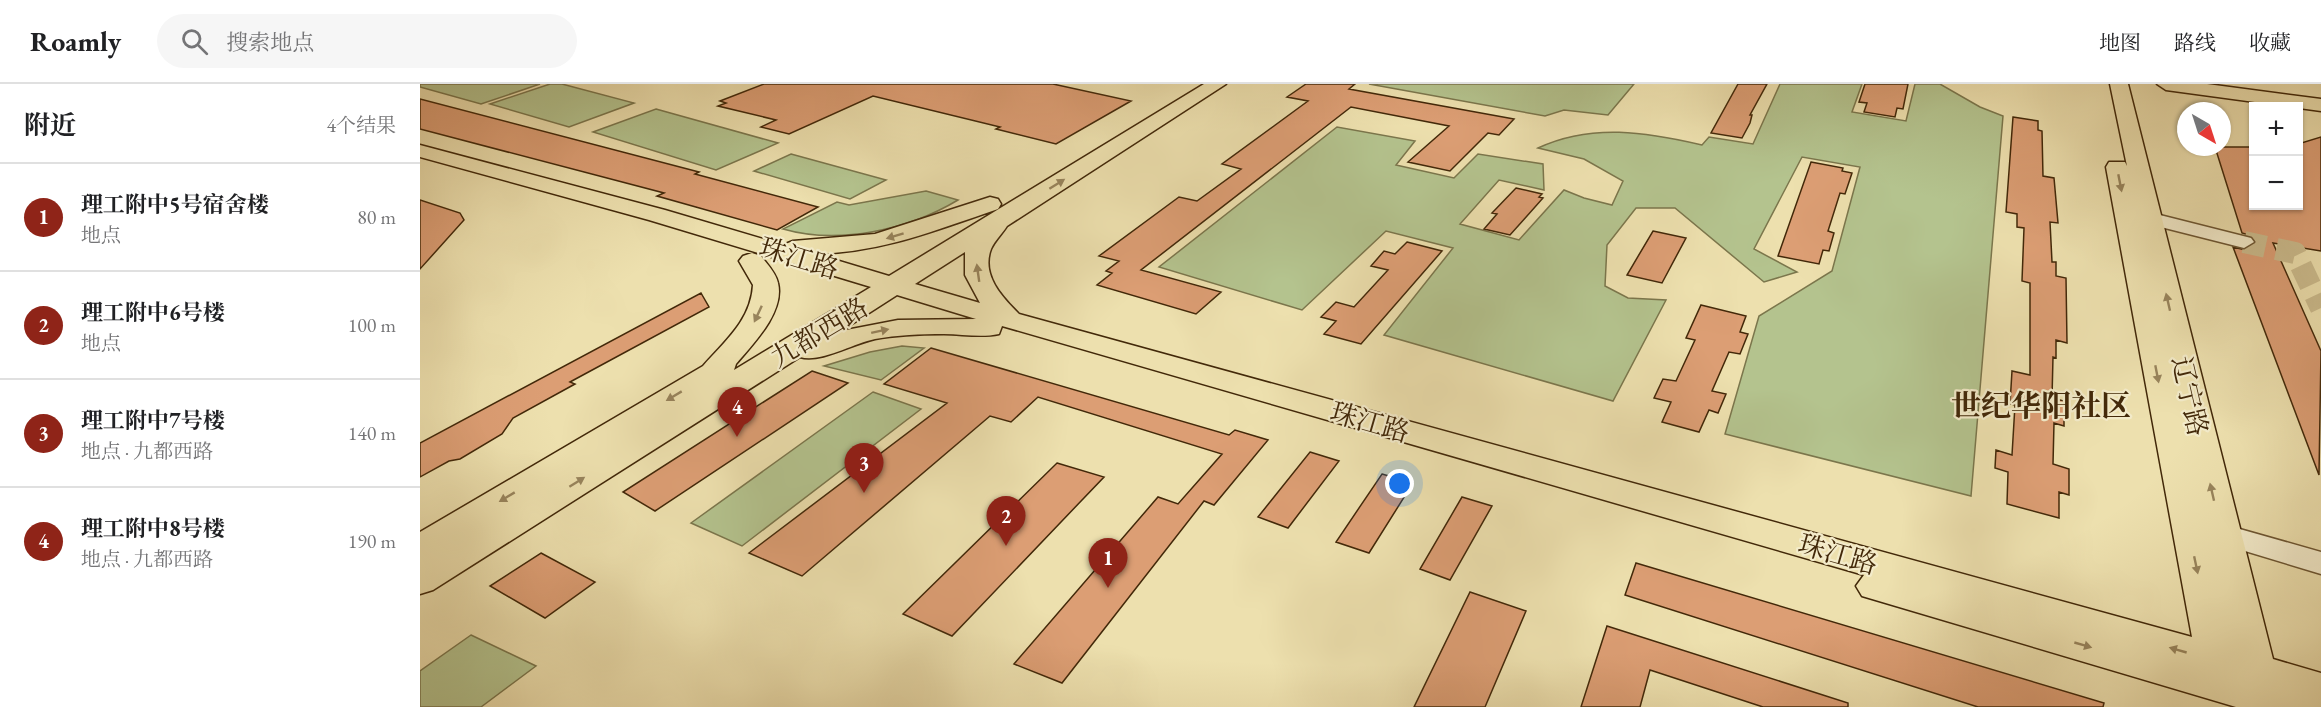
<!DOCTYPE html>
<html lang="zh">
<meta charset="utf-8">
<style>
body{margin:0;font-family:"EB Garamond","Noto Serif SC",serif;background:#f6f6f6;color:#202124}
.controls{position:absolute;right:18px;top:18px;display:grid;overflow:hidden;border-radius:0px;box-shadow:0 2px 4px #0004}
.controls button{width:54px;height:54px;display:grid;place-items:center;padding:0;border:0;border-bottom:2px solid #e0e0e0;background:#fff;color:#202124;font:30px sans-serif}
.compass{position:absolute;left:1757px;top:18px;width:54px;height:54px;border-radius:50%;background:#fff;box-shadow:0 2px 4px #0004;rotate:141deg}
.you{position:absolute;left:980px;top:400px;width:21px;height:21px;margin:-15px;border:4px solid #fff;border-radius:50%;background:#1a73e8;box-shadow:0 0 0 9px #1a73e833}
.badge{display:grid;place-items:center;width:39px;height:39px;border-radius:50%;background:#8f2418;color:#fff;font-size:20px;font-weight:700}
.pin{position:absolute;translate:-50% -50px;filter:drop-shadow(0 2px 3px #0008)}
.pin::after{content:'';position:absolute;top:32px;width:21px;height:18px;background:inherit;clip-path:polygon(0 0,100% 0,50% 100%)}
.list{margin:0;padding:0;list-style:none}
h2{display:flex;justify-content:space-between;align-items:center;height:78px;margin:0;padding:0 24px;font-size:26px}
h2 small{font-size:20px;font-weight:400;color:#757577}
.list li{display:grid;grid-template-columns:39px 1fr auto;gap:18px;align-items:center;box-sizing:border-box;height:108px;padding:0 24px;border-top:2px solid #e0e0e0}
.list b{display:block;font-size:22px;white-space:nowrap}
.list p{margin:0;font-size:20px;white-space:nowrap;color:#757577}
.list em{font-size:20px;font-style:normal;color:#757577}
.icon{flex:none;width:33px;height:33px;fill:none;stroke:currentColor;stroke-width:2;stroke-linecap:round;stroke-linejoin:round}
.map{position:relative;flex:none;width:1901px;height:623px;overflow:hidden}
header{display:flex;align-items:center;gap:36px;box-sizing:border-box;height:84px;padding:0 30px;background:#fff;border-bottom:2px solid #e0e0e0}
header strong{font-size:28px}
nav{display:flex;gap:33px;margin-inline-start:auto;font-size:21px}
.search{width:420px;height:54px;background:#f6f6f6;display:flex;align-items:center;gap:15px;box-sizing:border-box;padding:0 21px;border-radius:33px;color:#757577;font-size:22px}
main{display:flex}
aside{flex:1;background:#fff}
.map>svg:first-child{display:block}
.green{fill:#b4c38e;stroke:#7b764c;stroke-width:1.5}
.building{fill:#dc9e74;stroke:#422809;stroke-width:1.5}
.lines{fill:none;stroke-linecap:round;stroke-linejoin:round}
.minor-tunnel{stroke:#cbbb8d;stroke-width:22;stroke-dasharray:22 11;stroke-linecap:butt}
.minor-casing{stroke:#6d5632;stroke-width:3}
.major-casing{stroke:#422809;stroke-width:3}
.minor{fill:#f3ebca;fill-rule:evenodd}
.major{fill:#ede0ae;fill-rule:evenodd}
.oneway{fill:#98845c}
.labels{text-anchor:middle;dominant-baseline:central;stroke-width:4.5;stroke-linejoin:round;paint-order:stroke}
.street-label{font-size:27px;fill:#422809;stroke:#f3ebca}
.quarter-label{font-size:30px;font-weight:bold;fill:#422809;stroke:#f3ebca}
</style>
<header>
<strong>Roamly</strong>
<div class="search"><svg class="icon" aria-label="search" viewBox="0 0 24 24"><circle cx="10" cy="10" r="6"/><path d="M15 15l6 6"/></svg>搜索地点</div>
<nav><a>地图</a><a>路线</a><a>收藏</a></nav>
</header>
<main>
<aside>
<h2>附近<small>4个结果</small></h2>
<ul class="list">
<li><span class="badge">1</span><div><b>理工附中5号宿舍楼</b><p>地点</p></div><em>80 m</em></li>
<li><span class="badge">2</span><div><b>理工附中6号楼</b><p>地点</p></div><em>100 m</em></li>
<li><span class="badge">3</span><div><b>理工附中7号楼</b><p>地点 · 九都西路</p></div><em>140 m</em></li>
<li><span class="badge">4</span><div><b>理工附中8号楼</b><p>地点 · 九都西路</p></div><em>190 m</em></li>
</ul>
</aside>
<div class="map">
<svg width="1901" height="623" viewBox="0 0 1901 623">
<rect width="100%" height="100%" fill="#ede0ae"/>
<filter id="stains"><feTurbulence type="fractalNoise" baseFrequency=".00333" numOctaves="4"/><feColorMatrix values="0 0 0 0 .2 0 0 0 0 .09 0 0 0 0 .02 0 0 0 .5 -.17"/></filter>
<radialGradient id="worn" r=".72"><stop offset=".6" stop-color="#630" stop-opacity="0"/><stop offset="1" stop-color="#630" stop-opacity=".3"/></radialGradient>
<path class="green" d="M0 0H120L61 20 0 3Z
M130 0H142L214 19 149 43 70 20Z
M949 0H1214L1188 31 1144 26 1125 32Z
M1360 0H1442L1432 28 1486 37 1495 0H1520L1560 23 1583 32 1551 412 1305 350 1339 232 1412 187 1440 83 1382 73 1334 165 1377 188 1344 198 1255 124H1216L1187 161 1185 202 1208 214 1246 216 1193 317 964 251 1033 164 966 147 882 226 739 183 917 43 995 57 976 81 1034 94 1058 70 1123 80 1124 106 1079 96 1040 140 1099 156 1144 106 1164 114 1192 121 1203 97 1164 75 1118 64C1171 39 1227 48 1282 61L1289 53 1333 60Z
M236 25 358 59 296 86 173 48Z
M371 70 466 96 430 115 334 87Z
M506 107 538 116C488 146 419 161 363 145L417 118 429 121Z
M482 262 504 264 461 296 404 282 450 268Z
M453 308 501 325 322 462 271 439Z
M51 551 116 582 61 623H0V587Z"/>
<path class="building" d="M344 0H633L711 17 636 60 576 45 580 43 453 12 369 50 341 43 356 36 298 22 306 19 300 17Z
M886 0H935L929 5 1094 35 1079 51 1068 49 1030 87 988 78 1029 42 931 23 721 186 801 208 776 230 677 201 692 189 686 187 699 177 679 172 759 113 777 117 821 85 802 80 888 17 867 13Z
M1318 0H1347L1330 31H1332L1330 39 1322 54 1291 49Z
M1445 0H1488L1483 25 1477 24 1475 33 1444 28 1447 19 1439 18Z
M0 15 279 88 275 90 398 123 357 146 237 112 244 109 0 45Z
M1593 33 1618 37V46L1622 47 1623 92 1634 94 1638 139 1630 138 1632 178H1636V192L1646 194 1647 259 1636 256V274L1633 273 1632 314 1644 317V342L1634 339 1633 380 1649 385V411L1639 408V434L1587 420 1588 388 1575 384 1576 366 1592 371 1595 321 1590 320 1592 287 1610 291V199L1602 197 1604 144 1597 143V130L1586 128Z
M1901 53V167L1853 159 1901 267 1899 391 1813 163 1825 166 1836 158 1832 152 1822 149 1795 63H1833V122H1878V60Z
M1391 78 1423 84 1422 87 1432 89 1425 110 1420 109 1408 147 1414 149 1409 167 1403 166 1399 180 1358 172Z
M1096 104 1122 110 1119 113 1123 114 1090 151 1064 145 1077 130 1072 129Z
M0 116 40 129 44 136 0 185Z
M1233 147 1266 154 1242 199 1207 191Z
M987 158 1022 167 941 260 904 250 916 237 901 233 916 218 934 223 968 186 951 182 964 167 975 170Z
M281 209 289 223 150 298 155 300 93 334 82 350 40 375 29 377 0 393V359Z
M1281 221 1326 232 1320 248 1328 250 1320 270 1309 268 1292 307 1306 310 1298 329 1289 326 1279 348 1242 338 1251 318 1234 314 1243 295 1256 297 1275 256 1266 254Z
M511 264 809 351 815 346 848 356 794 421 784 417 642 599 594 580 738 413 758 420 802 370 618 313 591 338 570 332 382 492 329 469 527 319 464 300Z
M392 287 428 299 235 427 203 408Z
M890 368 919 377 868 444 838 433Z
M637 379 684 393 532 552 483 530Z
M962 390 993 399 949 469 916 458Z
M1042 413 1072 422 1030 496 1000 485Z
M121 469 175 498 125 534 70 502Z
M1216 479 1684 619 1683 623H1558L1205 511Z
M1050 508 1106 527 1065 623H994Z
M1187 542 1428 619V623H1343L1230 586 1220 623H1161Z"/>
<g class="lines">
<path class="minor-tunnel" d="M1824 158 1875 169 1901 224"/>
<defs>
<path id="minor" d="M1728 128 1831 154 1834 158 1824 164 1721 138 1719 134Z
M1802 440 1901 468V490L1792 457 1788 450 1792 443Z"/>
<path id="major" d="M784 0H806L587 142C582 150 575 156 571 165 561 191 582 213 599 230L1772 553 1686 83 1689 78H1705L1707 82 1690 0H1708L1853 575 1901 589V623H1816L1442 512 1436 502 1444 491 582 242 579 250C561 254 542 250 524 250 501 250 477 251 455 255 432 260 401 279 380 273L13 506 0 510V448L283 282C305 257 331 236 333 201L319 177 323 172 332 169 341 172C347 180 356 189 358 199 365 228 333 260 316 280L314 286 451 203 229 136 0 73V61L245 126 363 161 373 157 455 150 570 113 578 115 581 120 578 125C516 146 463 168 396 170L469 192ZM545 168V191L560 219 495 200ZM477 211 556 235 478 236 421 247Z
M1737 0H1787L1901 15V27L1746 6Z"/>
</defs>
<use href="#minor" class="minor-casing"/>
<use href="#major" class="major-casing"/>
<use href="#minor" class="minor"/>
<use href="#major" class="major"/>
</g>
<defs><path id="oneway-solid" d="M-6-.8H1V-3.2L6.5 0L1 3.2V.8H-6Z" transform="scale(1.5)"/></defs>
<g class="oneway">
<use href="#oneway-solid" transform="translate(1700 99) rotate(79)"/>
<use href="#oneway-solid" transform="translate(637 100) rotate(-32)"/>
<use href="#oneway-solid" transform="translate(475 152) rotate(163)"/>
<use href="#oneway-solid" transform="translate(558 189) rotate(-98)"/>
<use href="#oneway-solid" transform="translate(1748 218) rotate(-103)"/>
<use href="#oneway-solid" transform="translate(338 230) rotate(115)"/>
<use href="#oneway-solid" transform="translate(460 247) rotate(-12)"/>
<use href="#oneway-solid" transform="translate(1737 290) rotate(79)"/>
<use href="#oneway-solid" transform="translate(254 312) rotate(149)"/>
<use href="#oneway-solid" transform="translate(157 398) rotate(-32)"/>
<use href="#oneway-solid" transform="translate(1792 408) rotate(-103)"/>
<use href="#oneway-solid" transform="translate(87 413) rotate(149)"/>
<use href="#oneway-solid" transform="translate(1776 481) rotate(78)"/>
<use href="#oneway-solid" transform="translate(1663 561) rotate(16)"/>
<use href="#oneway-solid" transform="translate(1758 566) rotate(-164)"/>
</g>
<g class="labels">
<g class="street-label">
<text transform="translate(379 174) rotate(17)">珠江路</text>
<text transform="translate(399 248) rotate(-31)">九都西路</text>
<text transform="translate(1770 312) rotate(77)">辽宁路</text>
<text transform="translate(950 338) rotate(16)">珠江路</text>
<text transform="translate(1418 470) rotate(16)">珠江路</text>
</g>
<g class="quarter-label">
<text x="1621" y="321">世纪华阳社区</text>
</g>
</g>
<rect width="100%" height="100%" filter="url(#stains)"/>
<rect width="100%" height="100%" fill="url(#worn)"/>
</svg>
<div class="controls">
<button>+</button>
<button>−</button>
</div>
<svg class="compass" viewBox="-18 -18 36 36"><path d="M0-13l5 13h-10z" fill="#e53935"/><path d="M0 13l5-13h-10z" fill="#757577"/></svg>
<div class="you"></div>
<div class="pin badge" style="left:688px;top:504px">1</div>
<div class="pin badge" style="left:586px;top:462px">2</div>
<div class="pin badge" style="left:444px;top:409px">3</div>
<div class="pin badge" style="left:317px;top:353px">4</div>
</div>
</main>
